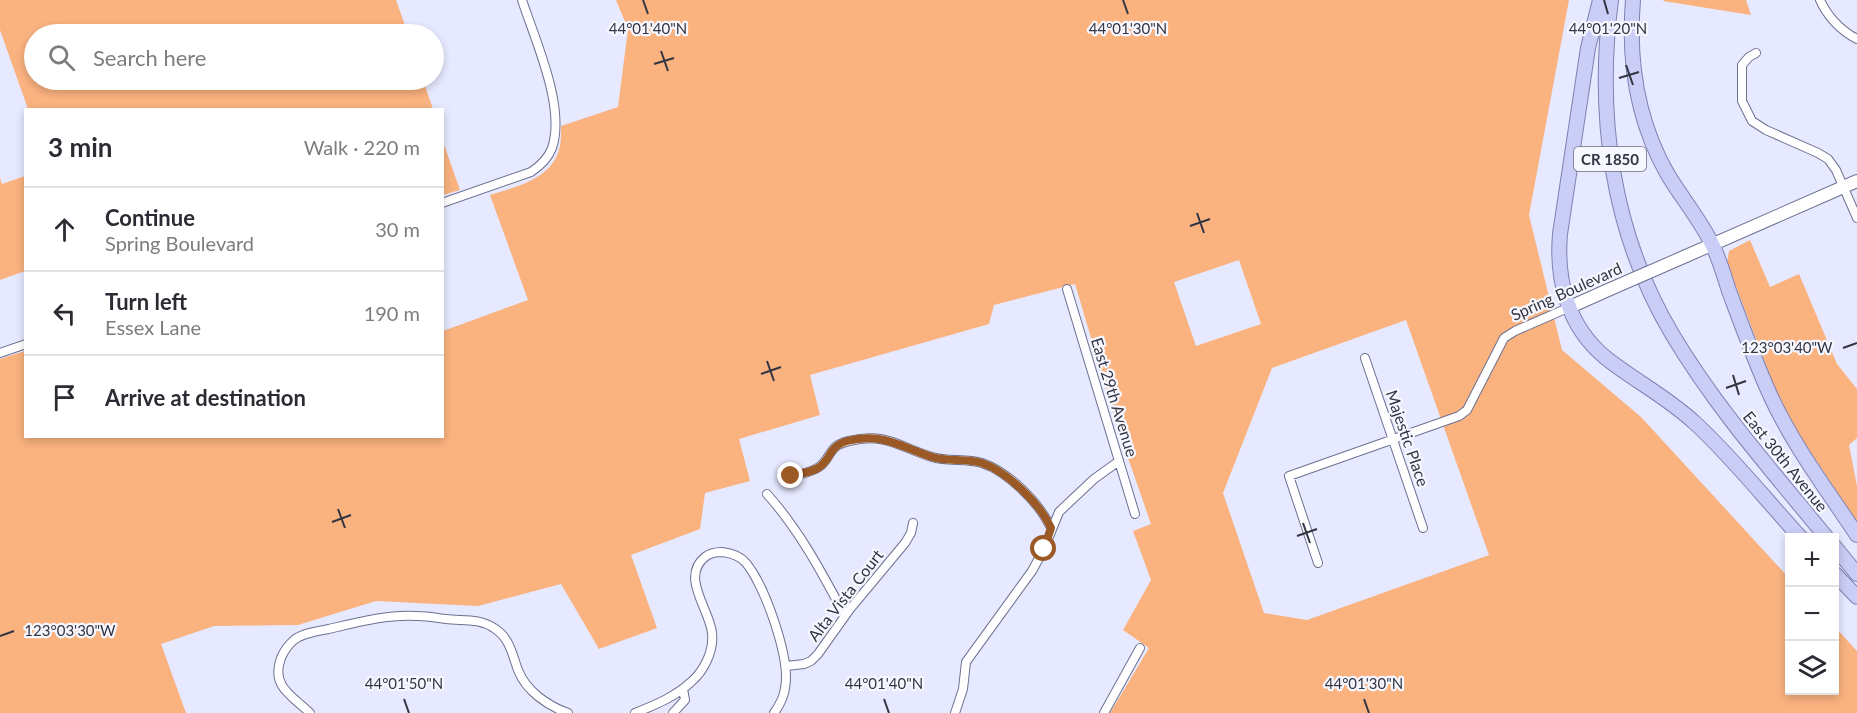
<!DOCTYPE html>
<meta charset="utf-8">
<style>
body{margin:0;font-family:Lato,sans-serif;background:#f7f7f7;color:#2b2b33}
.controls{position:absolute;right:18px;bottom:18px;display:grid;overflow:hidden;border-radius:0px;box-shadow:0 3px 9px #0003}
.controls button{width:54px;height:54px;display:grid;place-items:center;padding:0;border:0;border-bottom:2px solid #e1e1e2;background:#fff;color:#2b2b33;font:30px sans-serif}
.stop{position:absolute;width:18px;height:18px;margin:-14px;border:4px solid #9b5925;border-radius:50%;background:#fff}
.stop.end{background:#9b5925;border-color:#fff;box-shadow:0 2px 6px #0008}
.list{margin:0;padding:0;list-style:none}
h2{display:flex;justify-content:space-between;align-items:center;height:78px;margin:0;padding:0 24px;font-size:26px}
h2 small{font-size:20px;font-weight:400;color:#7c7c81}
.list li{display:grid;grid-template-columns:39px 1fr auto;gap:18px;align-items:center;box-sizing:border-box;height:84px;padding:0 24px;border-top:2px solid #e1e1e2}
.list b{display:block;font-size:22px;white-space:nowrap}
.list p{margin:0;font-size:20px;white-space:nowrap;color:#7c7c81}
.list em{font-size:20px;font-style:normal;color:#7c7c81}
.icon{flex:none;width:33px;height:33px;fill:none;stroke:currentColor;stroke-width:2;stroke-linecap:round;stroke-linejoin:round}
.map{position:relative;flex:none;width:1857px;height:713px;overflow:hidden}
.search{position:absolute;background:#fff;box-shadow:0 3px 9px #0003;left:24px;top:24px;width:420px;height:66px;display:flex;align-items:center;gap:15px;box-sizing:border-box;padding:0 21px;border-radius:33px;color:#7c7c81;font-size:22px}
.panel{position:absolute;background:#fff;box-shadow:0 3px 9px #0003;left:24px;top:108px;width:420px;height:330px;border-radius:0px}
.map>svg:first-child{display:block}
.green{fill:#fab27f;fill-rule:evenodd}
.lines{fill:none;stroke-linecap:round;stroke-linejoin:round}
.street-casing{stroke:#6d7190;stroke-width:10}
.secondary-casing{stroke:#6d7190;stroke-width:14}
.primary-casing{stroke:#7e82b3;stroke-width:16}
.street{stroke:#fff;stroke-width:8}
.secondary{stroke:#fff;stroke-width:12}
.primary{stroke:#cacdf6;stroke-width:14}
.secondary-bridge-casing{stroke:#6d7190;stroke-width:14;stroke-linecap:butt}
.secondary-bridge{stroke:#fff;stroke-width:12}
.route{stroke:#9b5925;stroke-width:8}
.ticks{fill:none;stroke:#343543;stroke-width:2}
.labels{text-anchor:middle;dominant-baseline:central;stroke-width:4.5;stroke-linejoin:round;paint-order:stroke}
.shield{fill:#f6f7ff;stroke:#6e6f7b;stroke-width:1.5}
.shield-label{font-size:15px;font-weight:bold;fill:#343543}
.street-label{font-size:16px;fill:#343543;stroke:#f6f7ff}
.ticks-label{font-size:15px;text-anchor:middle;fill:#343543;stroke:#f6f7ff;stroke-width:4.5;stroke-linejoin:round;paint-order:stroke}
</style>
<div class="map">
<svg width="1857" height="713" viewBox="0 0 1857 713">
<rect width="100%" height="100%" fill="#e6e9ff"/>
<path class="green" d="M0 0H396L408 34H34V80H423L433 109H28L0 30Z
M616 0H1569L1529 215 1562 350 1641 417 1789 578 1790 690H1834L1835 627 1857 651V713H1110L1149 648 1123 630 1151 580 1133 531 1151 524 1121 438 1075 284 994 305 989 324 810 375 820 415 739 439 750 481 705 493 700 529 631 555 657 628 599 649 561 584 478 606 376 601 298 625 214 626 161 644 186 713H0V359L25 351 26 436H442L443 331 528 300 490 195C518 186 553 179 560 146 561 140 561 132 561 126L618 107 628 29ZM1239 260 1261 324 1196 346 1174 282ZM1406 320 1489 555 1307 620 1264 613 1223 493 1272 368Z
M1664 0H1746L1751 15 1663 1Z
M442 139 460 190 443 195H442Z
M25 176V271L0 280V178L2 184Z
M1750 240 1770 287 1799 274 1837 364 1857 389V438L1849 445 1857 486V522L1798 433 1775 389 1727 263 1729 251Z"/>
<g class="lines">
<defs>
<path id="street" d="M1820 0C1827 16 1841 31 1857 39
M1756 53 1749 57 1742 65V101L1752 121 1766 130 1818 153 1828 159 1836 170 1857 218
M442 203 531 172C540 166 548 159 552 148 566 107 535 40 522 0
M1067 289 1135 514
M0 353 26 344
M1365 358 1423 528
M785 479C796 474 809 474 819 467 832 458 827 446 849 441 886 432 899 447 932 457 948 462 966 458 982 463 1009 472 1040 504 1051 528
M767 494C800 531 822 573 845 616
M1318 563 1289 476 1459 416 1467 410 1504 338 1515 331 1570 307
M786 666 804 664 811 661 818 654 850 609 905 543 911 533 913 523
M310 713C294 697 270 687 281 658 284 651 288 645 294 640 303 633 318 631 329 629 358 622 388 614 418 616 428 616 437 618 446 619 463 621 479 618 494 628 510 638 512 654 518 670 526 691 548 706 568 713
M635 713C655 705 675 697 691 682 704 671 714 651 712 633 710 610 680 577 705 557 710 553 716 552 722 552 732 553 740 556 746 563 765 586 791 659 785 688 784 697 779 706 774 713
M673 713 685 700 683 689
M955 713 963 689 966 662 1032 571 1044 549 1059 512 1094 479 1119 461
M1104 713 1140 648"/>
<path id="secondary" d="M1686 256 1857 181
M1570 307 1608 290"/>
<path id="primary" d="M1600 0 1588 48 1560 234C1556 281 1568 327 1606 358 1635 381 1667 397 1695 423 1733 458 1766 500 1801 538
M1611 0C1596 116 1612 233 1672 334 1716 408 1773 472 1827 538
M1633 0C1628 61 1637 121 1668 175 1682 198 1700 220 1712 244 1719 258 1724 275 1729 291 1741 323 1753 356 1767 388 1790 441 1825 487 1857 535
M1834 546 1857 574
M1834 573 1857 597"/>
</defs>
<use href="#street" class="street-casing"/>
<use href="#secondary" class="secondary-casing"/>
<use href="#primary" class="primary-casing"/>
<use href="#street" class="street"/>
<use href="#secondary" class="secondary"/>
<use href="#primary" class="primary"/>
<defs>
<path id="secondary-bridge" d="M1608 290 1686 256"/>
</defs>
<use href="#secondary-bridge" class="secondary-bridge-casing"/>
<use href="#secondary-bridge" class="secondary-bridge"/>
</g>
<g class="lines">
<path class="route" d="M791 476C800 473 810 473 818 468 832 460 827 447 847 441 882 432 901 447 932 457 947 462 966 458 982 463 1008 472 1040 504 1051 528L1044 549"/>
</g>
<path class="ticks" d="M643 0 648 14M1123 0 1128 14M1604 0 1608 14M661 51 668 71M654 64 674 58M1626 65 1633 85M1619 78 1639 72M1197 213 1204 233M1190 226 1210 219M1843 348 1857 343M767 361 774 381M761 374 781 367M1733 375 1739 395M1726 388 1746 381M338 509 345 528M332 522 351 515M1303 523 1310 543M1297 536 1317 529M0 636 14 631M404 699 409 713M884 699 889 713M1364 699 1369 713"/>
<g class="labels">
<rect class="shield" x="1574" y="147" width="72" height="24" rx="4.5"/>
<g class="shield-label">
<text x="1610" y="159">CR 1850</text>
</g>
<g class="street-label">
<text transform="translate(1566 291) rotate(-24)">Spring Boulevard</text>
<text transform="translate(1115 397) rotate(73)">East 29th Avenue</text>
<text transform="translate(1408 438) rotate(71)">Majestic Place</text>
<text transform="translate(1786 461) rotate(51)">East 30th Avenue</text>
<text transform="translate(845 595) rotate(-52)">Alta Vista Court</text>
</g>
</g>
<g class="ticks-label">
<text x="1608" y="34">44°01'20"N</text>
<text x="648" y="34">44°01'40"N</text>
<text x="1128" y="34">44°01'30"N</text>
<text x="1787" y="353">123°03'40"W</text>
<text x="70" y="636">123°03'30"W</text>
<text x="404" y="689">44°01'50"N</text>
<text x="884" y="689">44°01'40"N</text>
<text x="1364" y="689">44°01'30"N</text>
</g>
</svg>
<div class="controls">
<button>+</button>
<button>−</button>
<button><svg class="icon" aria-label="layers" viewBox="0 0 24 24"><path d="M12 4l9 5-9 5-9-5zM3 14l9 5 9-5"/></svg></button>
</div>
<div class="stop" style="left:1044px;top:549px"></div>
<div class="stop end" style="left:791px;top:476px"></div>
<div class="search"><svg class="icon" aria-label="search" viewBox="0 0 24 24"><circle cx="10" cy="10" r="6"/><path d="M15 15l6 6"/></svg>Search here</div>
<section class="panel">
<h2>3 min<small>Walk · 220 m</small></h2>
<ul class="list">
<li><svg class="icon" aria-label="ahead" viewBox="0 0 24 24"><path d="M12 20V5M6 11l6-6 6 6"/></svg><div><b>Continue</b><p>Spring Boulevard</p></div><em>30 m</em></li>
<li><svg class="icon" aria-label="left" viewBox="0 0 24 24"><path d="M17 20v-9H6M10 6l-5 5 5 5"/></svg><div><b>Turn left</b><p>Essex Lane</p></div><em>190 m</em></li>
<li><svg class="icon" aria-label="arrive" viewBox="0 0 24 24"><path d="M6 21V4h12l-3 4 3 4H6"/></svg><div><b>Arrive at destination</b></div></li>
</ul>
</section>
</div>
